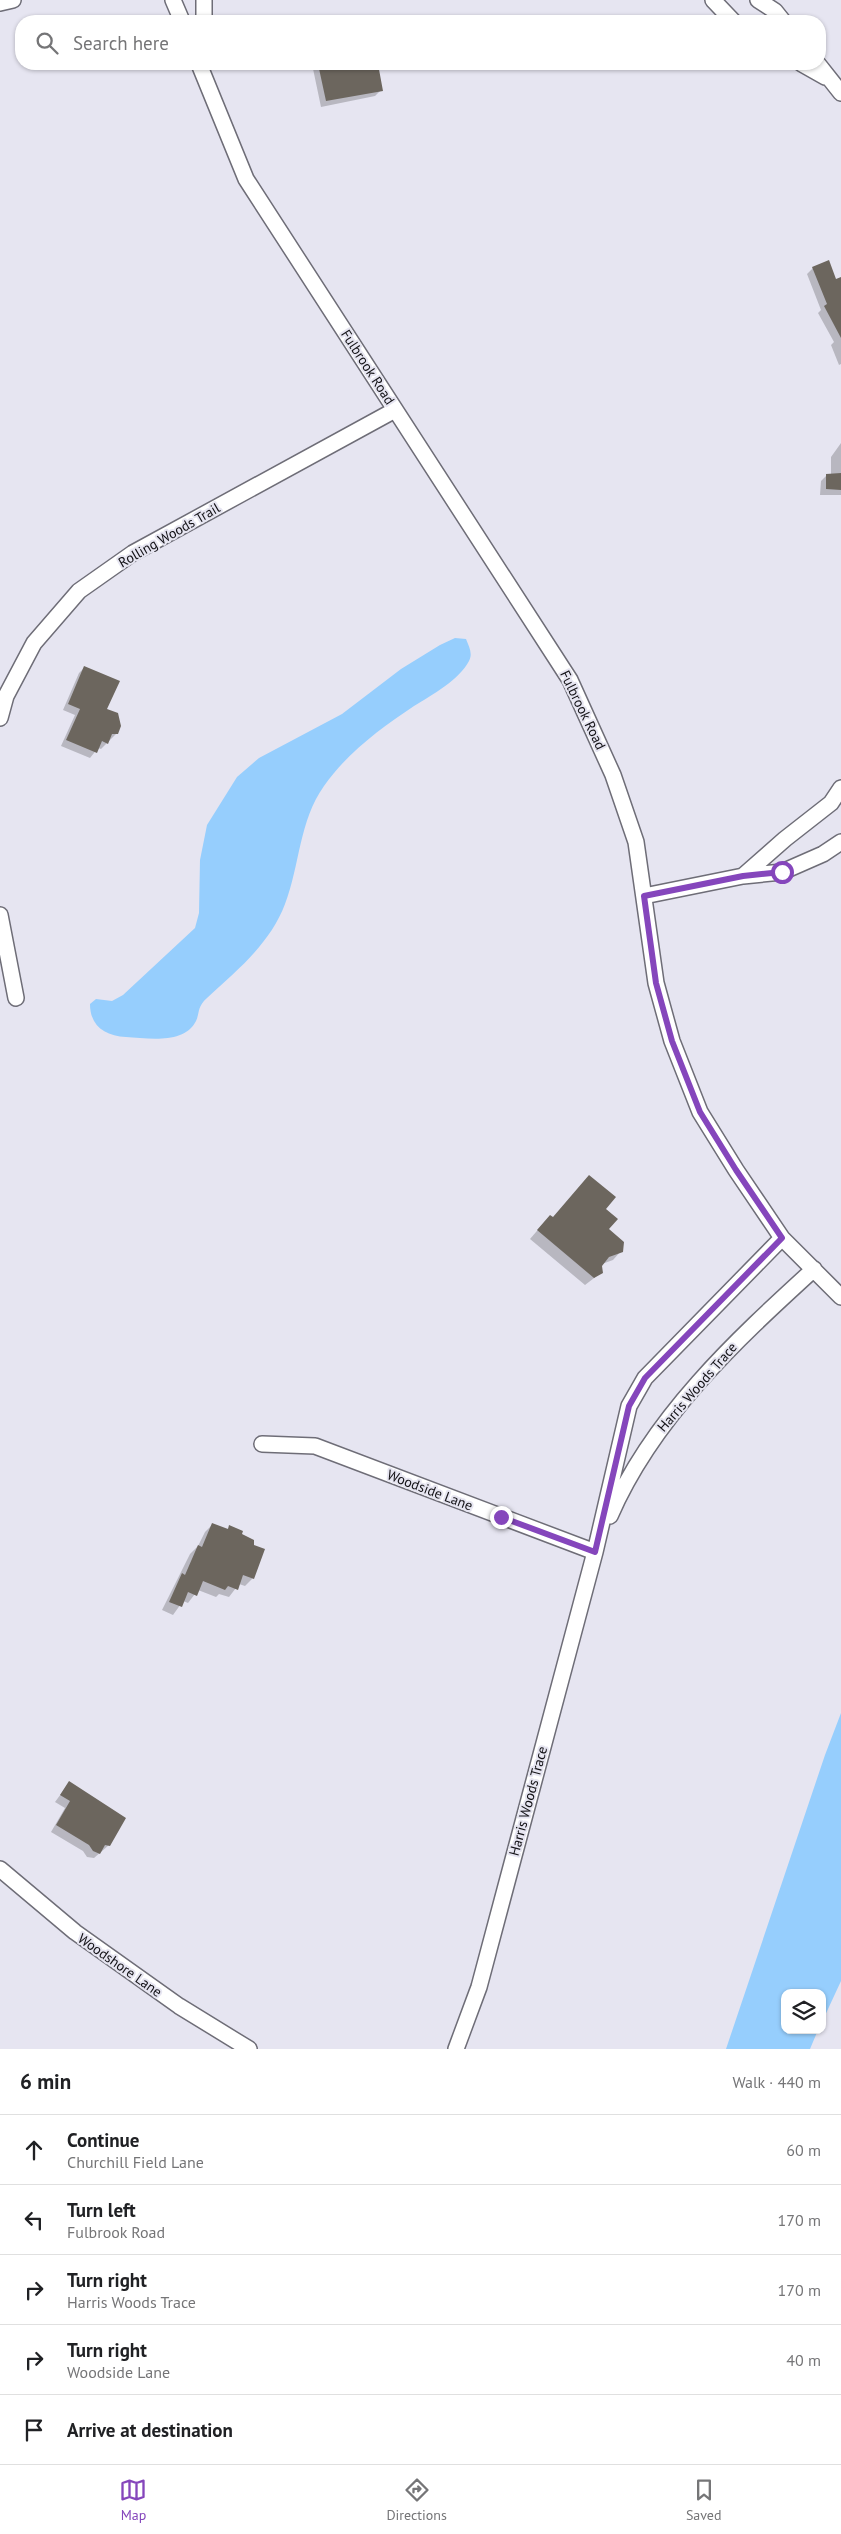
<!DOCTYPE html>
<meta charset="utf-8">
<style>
body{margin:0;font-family:"PT Sans",sans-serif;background:#f6f6f6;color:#202124}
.controls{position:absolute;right:15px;bottom:15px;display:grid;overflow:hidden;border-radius:10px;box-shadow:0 1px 4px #0004}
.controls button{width:45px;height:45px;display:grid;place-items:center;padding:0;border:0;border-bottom:1px solid #e0e0e0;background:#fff;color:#202124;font:25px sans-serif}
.stop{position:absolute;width:15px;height:15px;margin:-11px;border:4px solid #8546bc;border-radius:50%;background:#fff}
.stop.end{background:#8546bc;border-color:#fff;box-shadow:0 1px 5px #0008}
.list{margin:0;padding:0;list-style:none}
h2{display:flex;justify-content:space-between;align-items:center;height:65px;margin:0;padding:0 20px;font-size:21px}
h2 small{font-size:16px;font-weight:400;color:#757577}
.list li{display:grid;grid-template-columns:32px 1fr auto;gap:15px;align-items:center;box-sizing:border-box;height:70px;padding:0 20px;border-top:1px solid #e0e0e0}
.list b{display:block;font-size:19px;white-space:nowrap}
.list p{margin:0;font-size:16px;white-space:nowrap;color:#757577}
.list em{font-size:16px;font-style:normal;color:#757577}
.icon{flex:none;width:28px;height:28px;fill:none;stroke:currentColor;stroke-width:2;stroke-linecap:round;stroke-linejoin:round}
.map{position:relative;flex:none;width:841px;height:2049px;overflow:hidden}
.search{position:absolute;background:#fff;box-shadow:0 1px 4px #0004;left:15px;right:15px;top:15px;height:55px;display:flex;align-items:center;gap:12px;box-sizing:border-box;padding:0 18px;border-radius:20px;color:#757577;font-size:19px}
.sheet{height:415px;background:#fff}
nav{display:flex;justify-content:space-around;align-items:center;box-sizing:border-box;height:70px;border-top:1px solid #e0e0e0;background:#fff;font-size:14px;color:#757577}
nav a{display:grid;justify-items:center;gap:2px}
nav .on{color:#8546bc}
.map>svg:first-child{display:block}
.water{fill:#96cefd}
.shadow{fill:#0003}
.building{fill:#6c665e}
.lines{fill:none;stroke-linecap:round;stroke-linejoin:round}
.street-casing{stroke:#6e6d77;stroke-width:18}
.street{stroke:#fff;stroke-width:15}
.route{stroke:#8546bc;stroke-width:6}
.labels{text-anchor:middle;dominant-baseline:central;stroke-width:4;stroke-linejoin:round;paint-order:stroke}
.street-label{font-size:14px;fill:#121115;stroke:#e6e5f1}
</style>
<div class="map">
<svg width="841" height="2049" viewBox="0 0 841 2049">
<rect width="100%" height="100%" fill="#e6e5f1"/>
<path class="water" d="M455 638 466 639C469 647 473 653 469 661 459 680 432 695 414 706 381 728 347 753 324 786 299 821 300 865 285 904 270 944 237 970 207 998 197 1007 200 1012 196 1021 184 1045 147 1038 126 1037 105 1036 90 1026 90 1004L96 999 112 1001 123 995 195 928 199 913 200 860 207 825 237 777 259 758 342 714 401 669 440 645Z
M841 1713V1981L822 2022V1993H785V2030H818L810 2049H726L825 1755Z"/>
<path class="shadow" d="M312 64H375L381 90 375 96 321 107Z
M813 268 836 280 841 278V364L839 365 831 345 834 342 818 313 821 310 807 274Z
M841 443V495H820L821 481 827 475H831V457Z
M85 667 117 733 101 749 98 748 90 758 61 746 75 715 63 710 79 673Z
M604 1209 608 1229 621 1251 613 1260 602 1264V1272L585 1285 530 1239 542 1225 552 1219Z
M213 1524 226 1530 230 1527 240 1535 253 1578 245 1586 239 1584 229 1597 219 1594 216 1597 198 1590 188 1603 183 1601 173 1615 162 1610 190 1554 198 1546 205 1532Z
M69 1783 109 1845 94 1858 87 1857 83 1851 51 1832 65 1808 55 1802Z"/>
<path class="building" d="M318 64H378L383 91 326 101Z
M829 260 836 279 841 277V338L824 306 827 304 812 267Z
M841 473V490L826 489V474Z
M84 666 120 681 107 709 118 713 121 726 118 734H112L108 744 102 741 97 753 66 740 80 709 68 704Z
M589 1175 616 1197 606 1209 618 1219 609 1229 624 1242 623 1252 609 1257 602 1266 603 1273 594 1278 537 1230 550 1215 553 1217Z
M212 1523 228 1529 229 1525 243 1531 242 1534 254 1540V1545L265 1549 254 1579 243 1575 238 1590 228 1586 225 1590 203 1581 197 1596 188 1592 182 1607 169 1602 182 1573 185 1575 198 1545 202 1547Z
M69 1781 126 1818 110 1846 105 1845 100 1854 93 1851 89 1845 56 1825 70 1801 60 1795Z"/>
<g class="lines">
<defs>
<path id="street" d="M173 0 182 21
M204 0V21
M713 0 733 21
M758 0 775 11 783 21
M0 3 13 0
M199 64 246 179 570 680 613 775 636 842 656 983 672 1041 700 1112 736 1170 782 1238 841 1297
M802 64 825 77
M818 64 841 93
M0 718 6 696 34 643 79 591 133 553 395 410
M743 876 785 839 831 803 841 788
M644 896 743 876 782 872 823 854 841 842
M0 915 16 998
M262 1444 315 1446 595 1552
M610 1516C653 1417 735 1341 814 1269
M0 1869 75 1932 179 2006 249 2049
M456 2049 479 1987 595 1552 629 1406 645 1378 782 1238"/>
</defs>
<use href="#street" class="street-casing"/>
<use href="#street" class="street"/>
</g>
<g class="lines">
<path class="route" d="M501 1517 595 1552 629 1406 645 1378 782 1238 736 1170 700 1112 672 1041 656 983 644 896 743 876 782 872"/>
</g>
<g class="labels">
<g class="street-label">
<text transform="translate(368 367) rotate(57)">Fulbrook Road</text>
<text transform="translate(169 535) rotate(-30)">Rolling Woods Trail</text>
<text transform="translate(583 710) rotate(64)">Fulbrook Road</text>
<text transform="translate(697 1387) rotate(-49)">Harris Woods Trace</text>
<text transform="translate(430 1490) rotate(21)">Woodside Lane</text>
<text transform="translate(528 1801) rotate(-75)">Harris Woods Trace</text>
<text transform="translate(120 1965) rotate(35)">Woodshore Lane</text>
</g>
</g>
</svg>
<div class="controls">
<button><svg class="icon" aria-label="layers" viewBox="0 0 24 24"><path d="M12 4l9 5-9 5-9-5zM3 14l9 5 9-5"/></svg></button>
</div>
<div class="stop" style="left:782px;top:872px"></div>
<div class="stop end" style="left:501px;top:1517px"></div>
<div class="search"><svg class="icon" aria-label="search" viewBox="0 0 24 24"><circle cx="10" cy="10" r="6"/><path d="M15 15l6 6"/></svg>Search here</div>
</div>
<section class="sheet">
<h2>6 min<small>Walk · 440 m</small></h2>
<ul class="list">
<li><svg class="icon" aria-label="ahead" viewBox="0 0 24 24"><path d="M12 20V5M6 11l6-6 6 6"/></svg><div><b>Continue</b><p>Churchill Field Lane</p></div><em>60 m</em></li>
<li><svg class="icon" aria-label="left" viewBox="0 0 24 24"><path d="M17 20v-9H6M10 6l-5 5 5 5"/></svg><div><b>Turn left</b><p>Fulbrook Road</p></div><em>170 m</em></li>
<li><svg class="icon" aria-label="right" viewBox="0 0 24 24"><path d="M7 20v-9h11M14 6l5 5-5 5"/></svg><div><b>Turn right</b><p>Harris Woods Trace</p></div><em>170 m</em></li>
<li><svg class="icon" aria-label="right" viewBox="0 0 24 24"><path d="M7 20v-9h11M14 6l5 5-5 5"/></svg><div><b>Turn right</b><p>Woodside Lane</p></div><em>40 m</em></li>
<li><svg class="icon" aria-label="arrive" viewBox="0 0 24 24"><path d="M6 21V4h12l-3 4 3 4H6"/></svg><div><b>Arrive at destination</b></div></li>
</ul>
</section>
<nav>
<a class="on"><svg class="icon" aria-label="map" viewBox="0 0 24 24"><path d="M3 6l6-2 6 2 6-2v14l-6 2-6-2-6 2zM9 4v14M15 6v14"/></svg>Map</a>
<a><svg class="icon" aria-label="directions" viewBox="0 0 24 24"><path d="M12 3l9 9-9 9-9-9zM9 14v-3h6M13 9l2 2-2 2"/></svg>Directions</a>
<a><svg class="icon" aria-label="saved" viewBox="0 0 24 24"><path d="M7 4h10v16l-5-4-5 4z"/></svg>Saved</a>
</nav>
